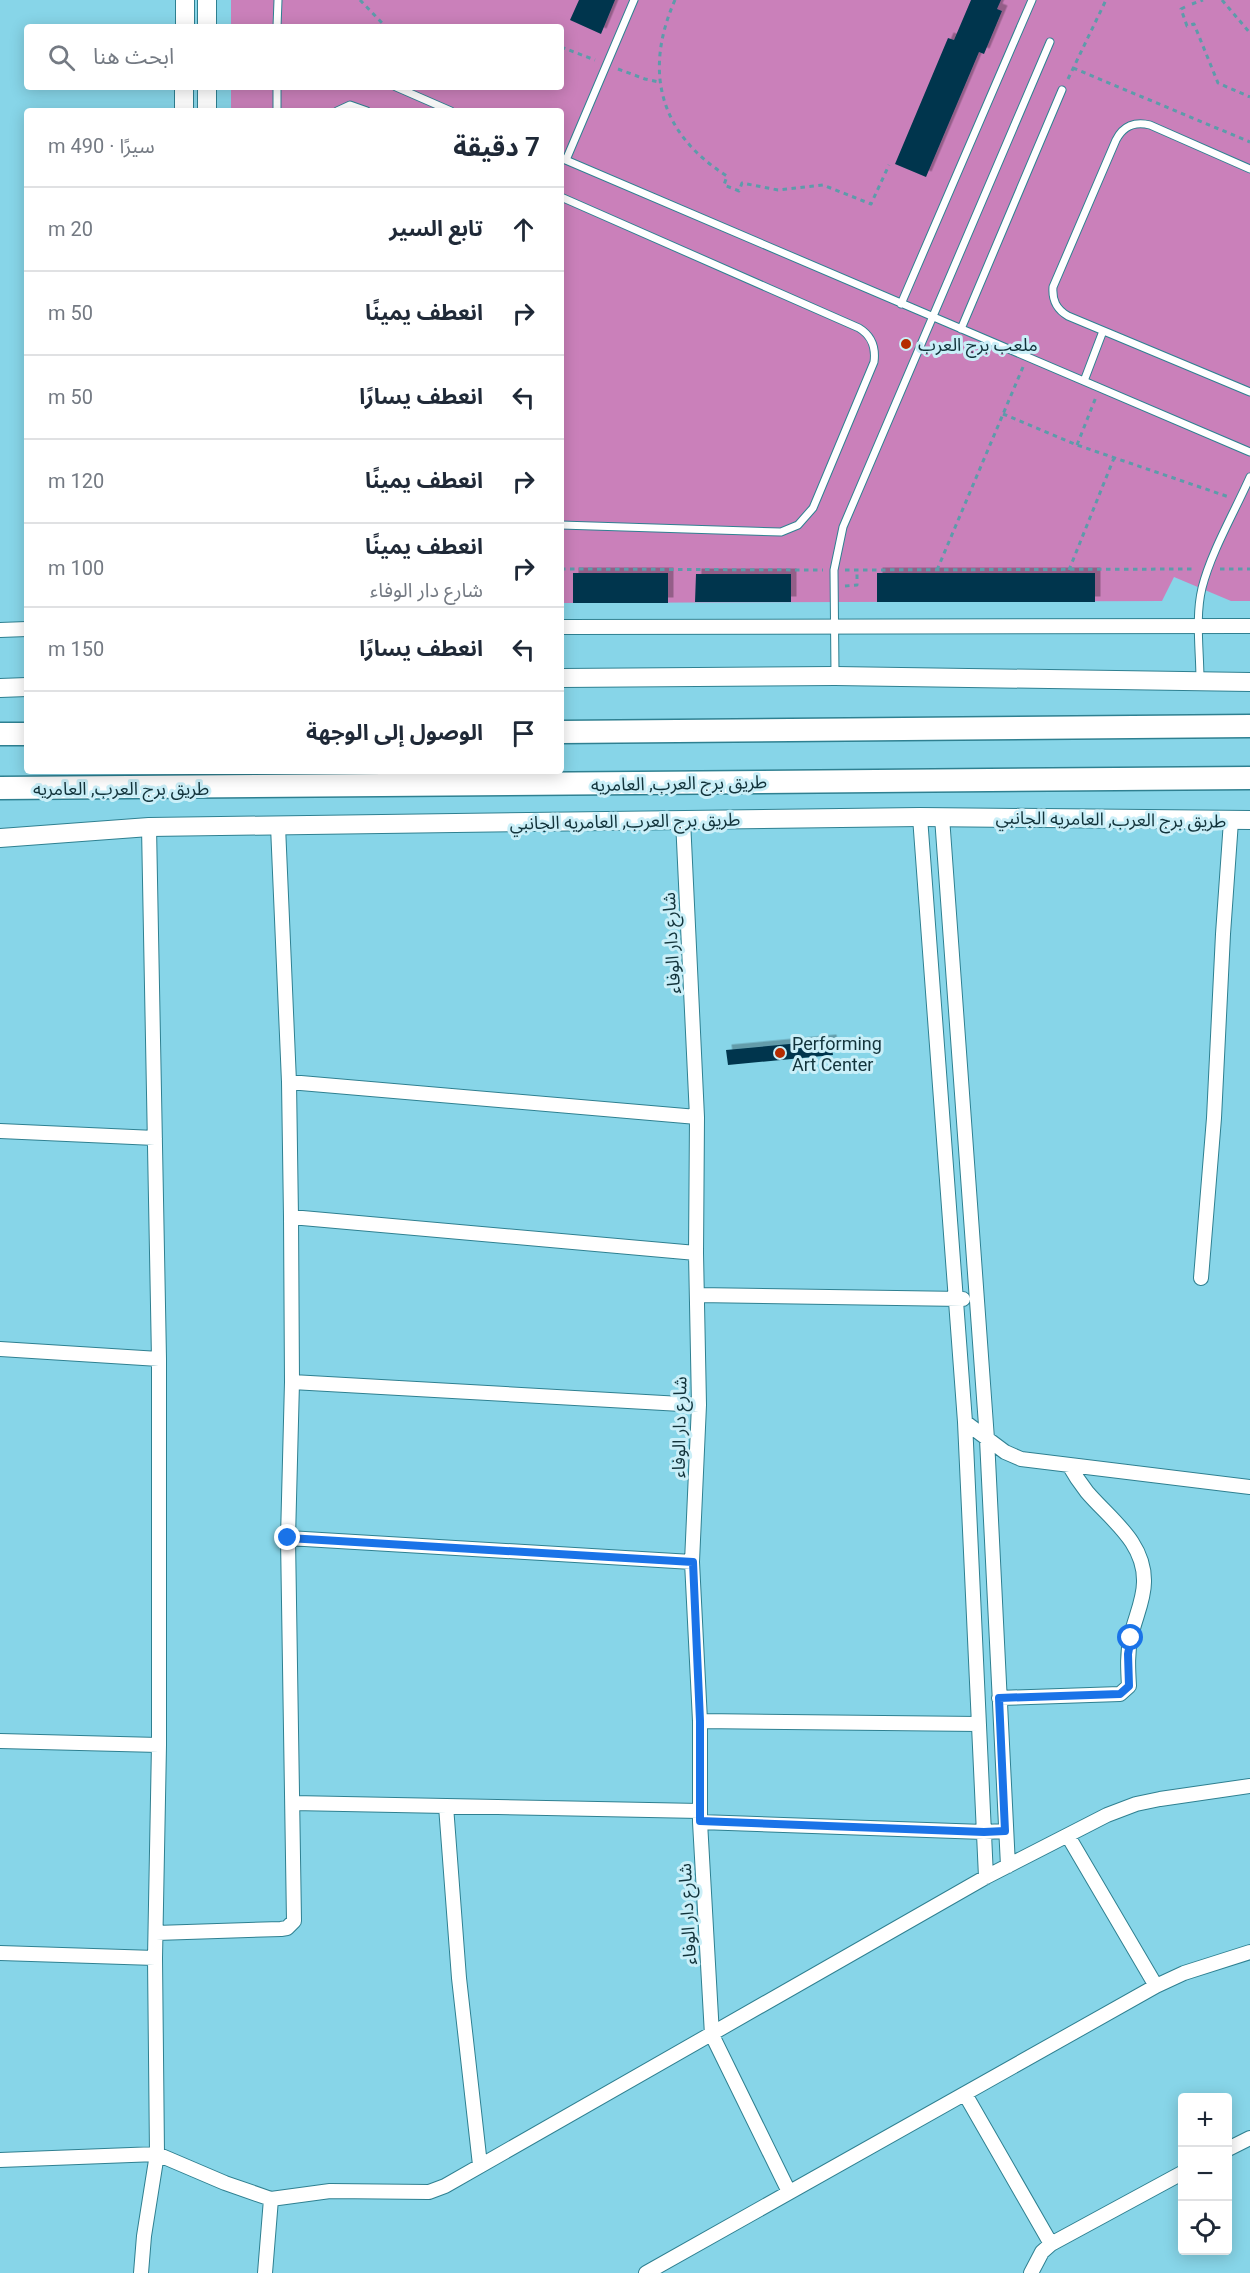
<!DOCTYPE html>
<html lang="ar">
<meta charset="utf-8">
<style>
body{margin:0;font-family:Roboto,"Noto Sans Arabic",sans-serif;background:#f6f6f7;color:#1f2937;direction:rtl}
.controls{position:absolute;right:18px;bottom:18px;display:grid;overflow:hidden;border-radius:6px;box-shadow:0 3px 15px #0003}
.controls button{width:54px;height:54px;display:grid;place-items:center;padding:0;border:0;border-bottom:2px solid #e0e1e3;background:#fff;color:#1f2937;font:30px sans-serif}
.stop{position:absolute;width:18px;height:18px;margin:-14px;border:4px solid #1a73e8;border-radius:50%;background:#fff}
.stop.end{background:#1a73e8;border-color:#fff;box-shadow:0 2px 6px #0008}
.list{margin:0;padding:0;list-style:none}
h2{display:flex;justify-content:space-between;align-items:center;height:78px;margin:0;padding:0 24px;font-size:26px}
h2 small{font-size:20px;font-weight:400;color:#747a83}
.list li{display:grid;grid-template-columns:39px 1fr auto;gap:18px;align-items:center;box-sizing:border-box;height:84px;padding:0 24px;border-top:2px solid #e0e1e3}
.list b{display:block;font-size:22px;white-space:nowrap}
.list p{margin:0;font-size:20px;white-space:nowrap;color:#747a83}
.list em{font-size:20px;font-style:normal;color:#747a83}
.icon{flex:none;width:33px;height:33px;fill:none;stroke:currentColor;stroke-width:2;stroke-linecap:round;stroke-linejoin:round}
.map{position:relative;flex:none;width:1250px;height:2273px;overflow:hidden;direction:ltr}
.search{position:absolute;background:#fff;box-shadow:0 3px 15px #0003;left:24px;top:24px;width:540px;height:66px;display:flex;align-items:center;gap:15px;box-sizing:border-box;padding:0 21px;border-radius:6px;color:#747a83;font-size:22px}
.panel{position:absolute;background:#fff;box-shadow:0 3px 15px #0003;left:24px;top:108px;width:540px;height:666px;border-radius:6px;direction:rtl}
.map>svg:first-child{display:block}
.green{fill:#ca80ba}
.building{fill:#02364d;filter:url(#shadow)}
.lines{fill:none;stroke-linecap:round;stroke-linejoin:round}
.service-casing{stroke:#2f8091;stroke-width:9}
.minor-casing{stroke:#2f8091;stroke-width:16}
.tertiary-casing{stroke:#2f8091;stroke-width:20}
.trunk-casing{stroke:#2f8091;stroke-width:25}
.path{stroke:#5d9baa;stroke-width:3;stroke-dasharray:4.5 4.5;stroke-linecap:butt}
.service{stroke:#fff;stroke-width:7}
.minor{stroke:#fff;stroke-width:14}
.tertiary{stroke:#fff;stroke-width:18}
.trunk{stroke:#fff;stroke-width:22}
.route{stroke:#1a73e8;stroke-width:8}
.poi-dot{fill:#b52b00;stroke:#caeff8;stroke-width:2}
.labels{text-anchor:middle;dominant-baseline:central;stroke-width:6;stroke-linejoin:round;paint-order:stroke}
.poi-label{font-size:18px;fill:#12333b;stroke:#caeff8;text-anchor:start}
.street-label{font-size:18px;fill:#12333b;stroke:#caeff8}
</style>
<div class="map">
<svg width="1250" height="2273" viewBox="0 0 1250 2273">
<defs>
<filter id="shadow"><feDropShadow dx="5.5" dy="-5.5" stdDeviation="0" flood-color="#0004"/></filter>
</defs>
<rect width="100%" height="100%" fill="#87d5e8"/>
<path class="green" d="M231 0H1250V601H1231L1174 577 1162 601 561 603V111H231V87H561V27H231Z"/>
<path class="building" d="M579 0H615L601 34 570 20Z
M971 0H1001L997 9 1002 11 984 54 979 52 926 177 895 164 948 38 954 40Z
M573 573H668V603H573Z
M877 573H1095V602H877Z
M696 574H791V602H695Z
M831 1040 833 1055 728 1065 726 1050Z"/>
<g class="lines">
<defs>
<path id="service" d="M277 27 278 0
M277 87V111
M396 87 451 111
M337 111 350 105 367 111
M561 158 1250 452
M566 160 634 0
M1250 169 1150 125C1135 121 1123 126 1116 140L1053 287C1052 300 1056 309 1068 316L1250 392
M561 197 859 328C872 336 876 347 874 362L813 508 798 525 781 532 561 525
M901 304 1032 0
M961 329 1062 90
M1084 381 1103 331
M835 674 834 570 843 527 1050 42
M1200 680C1200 651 1195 617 1202 588 1211 552 1235 511 1250 477"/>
<path id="minor" d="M561 627 1250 626
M0 630 27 629
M920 817 965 1422 986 1877
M942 817 987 1439 1008 1866
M683 820 697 1117 696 1253 699 1405 692 1562 700 1721V1822L712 2035 789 2192
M289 1082 697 1117
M0 1131 155 1138
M291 1217 696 1253
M1201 1278 1214 1118 1223 934 1231 821
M697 1295 963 1299
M0 1349 159 1359
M292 1382 699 1405
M965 1422 1005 1452 1021 1459 1250 1487
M288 1538 692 1562
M999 1698 1120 1694 1129 1686C1128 1669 1127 1653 1131 1636 1135 1618 1144 1600 1144 1582 1145 1542 1110 1519 1087 1492 1080 1483 1074 1474 1069 1465
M700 1721 979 1724
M0 1741 159 1745
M293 1803 700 1811
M446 1806 459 1978 480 2165
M700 1822 984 1832 1005 1831
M1068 1836 1156 1986
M156 1933 281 1929 287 1928 294 1921 288 1538 292 1382 291 1217 289 1082 278 826
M0 1953 155 1958
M965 2094 1051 2244
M1228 2149 1250 2138
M0 2160 157 2154 225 2183 271 2199
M141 2273 144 2236 157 2154 155 1958 159 1745V1359L149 827
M265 2273 271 2199 330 2191 429 2192 445 2186 986 1877 1107 1815 1136 1804 1160 1799 1250 1786
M646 2273 1156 1986 1184 1973 1250 1952
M1031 2273 1042 2252 1051 2244 1182 2173"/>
<path id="tertiary" d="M207 0V27
M185 27V0
M207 87V111
M184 111V87
M561 678 835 676 1250 682
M0 688 27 687
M0 838 149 827 920 817 1250 820"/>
<path id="trunk" d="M561 732 1250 726
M0 734H27
M0 788 1250 778"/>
</defs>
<use href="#service" class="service-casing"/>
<use href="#minor" class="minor-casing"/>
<use href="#tertiary" class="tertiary-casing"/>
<use href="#trunk" class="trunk-casing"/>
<path class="path" d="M360 0 386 27
M675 0C643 72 660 134 727 176L724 185 739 191 742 183 778 190 823 185 871 204 889 165
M1222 0 1250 33
M1192 4 1203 0
M1185 7 1181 9 1187 26 1194 24 1218 83 1250 97
M561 32 564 26
M561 47 595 60
M1073 68 1250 142
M618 69 645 79 659 82
M1068 79 1106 0
M1003 414 1077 445 1229 497
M1077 445 1096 397
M561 569 823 570
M1220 569H1250
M845 570 1195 569
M937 570 1023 367
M1069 570 1114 458
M845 586 857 585V571"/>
<use href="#service" class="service"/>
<use href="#minor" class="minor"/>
<use href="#tertiary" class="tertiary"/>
<use href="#trunk" class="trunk"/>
</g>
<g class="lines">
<path class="route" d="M288 1538 693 1562 700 1721V1821L984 1832 1005 1831 999 1698 1120 1694 1129 1686 1128 1654 1131 1638"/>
</g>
<g class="poi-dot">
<circle cx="906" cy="344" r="6"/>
<circle cx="780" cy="1053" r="6"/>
</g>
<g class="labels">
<g class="poi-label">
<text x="918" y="344">ملعب برج العرب</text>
<text x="792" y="1043">Performing<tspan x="792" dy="21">Art Center</tspan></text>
</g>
<g class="street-label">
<text transform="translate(679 783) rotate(-1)">طريق برج العرب, العامريه</text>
<text x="121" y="788">طريق برج العرب, العامريه</text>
<text transform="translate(1111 819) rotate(1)">طريق برج العرب, العامريه الجانبي</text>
<text transform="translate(625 821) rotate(-1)">طريق برج العرب, العامريه الجانبي</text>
<text transform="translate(671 943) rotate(-93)">شارع دار الوفاء</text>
<text transform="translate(679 1427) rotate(-89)">شارع دار الوفاء</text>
<text transform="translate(687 1914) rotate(-93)">شارع دار الوفاء</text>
</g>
</g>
</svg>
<div class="controls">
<button>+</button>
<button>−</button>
<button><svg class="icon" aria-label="locate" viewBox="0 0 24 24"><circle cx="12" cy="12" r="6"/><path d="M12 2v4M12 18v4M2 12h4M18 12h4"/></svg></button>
</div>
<div class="stop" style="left:1131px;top:1638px"></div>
<div class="stop end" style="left:288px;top:1538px"></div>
<div class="search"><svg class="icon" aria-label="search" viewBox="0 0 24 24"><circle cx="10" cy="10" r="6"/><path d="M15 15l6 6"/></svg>ابحث هنا</div>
<section class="panel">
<h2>7 دقيقة<small>سيرًا · 490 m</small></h2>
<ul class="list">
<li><svg class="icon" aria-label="ahead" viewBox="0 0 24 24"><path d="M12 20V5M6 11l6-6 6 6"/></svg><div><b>تابع السير</b></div><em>20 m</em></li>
<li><svg class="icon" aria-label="right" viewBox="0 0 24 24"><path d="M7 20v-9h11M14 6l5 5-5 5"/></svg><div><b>انعطف يمينًا</b></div><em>50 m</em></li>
<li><svg class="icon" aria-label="left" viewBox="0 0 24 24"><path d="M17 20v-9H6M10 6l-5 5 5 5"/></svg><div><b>انعطف يسارًا</b></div><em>50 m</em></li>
<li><svg class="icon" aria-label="right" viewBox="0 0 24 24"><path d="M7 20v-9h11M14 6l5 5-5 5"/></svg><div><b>انعطف يمينًا</b></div><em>120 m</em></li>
<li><svg class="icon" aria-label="right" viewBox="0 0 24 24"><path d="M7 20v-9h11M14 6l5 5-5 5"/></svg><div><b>انعطف يمينًا</b><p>شارع دار الوفاء</p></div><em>100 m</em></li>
<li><svg class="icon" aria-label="left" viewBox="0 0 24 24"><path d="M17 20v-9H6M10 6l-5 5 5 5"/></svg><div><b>انعطف يسارًا</b></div><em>150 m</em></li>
<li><svg class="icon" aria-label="arrive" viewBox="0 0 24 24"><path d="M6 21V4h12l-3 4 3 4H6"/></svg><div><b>الوصول إلى الوجهة</b></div></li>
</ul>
</section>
</div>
